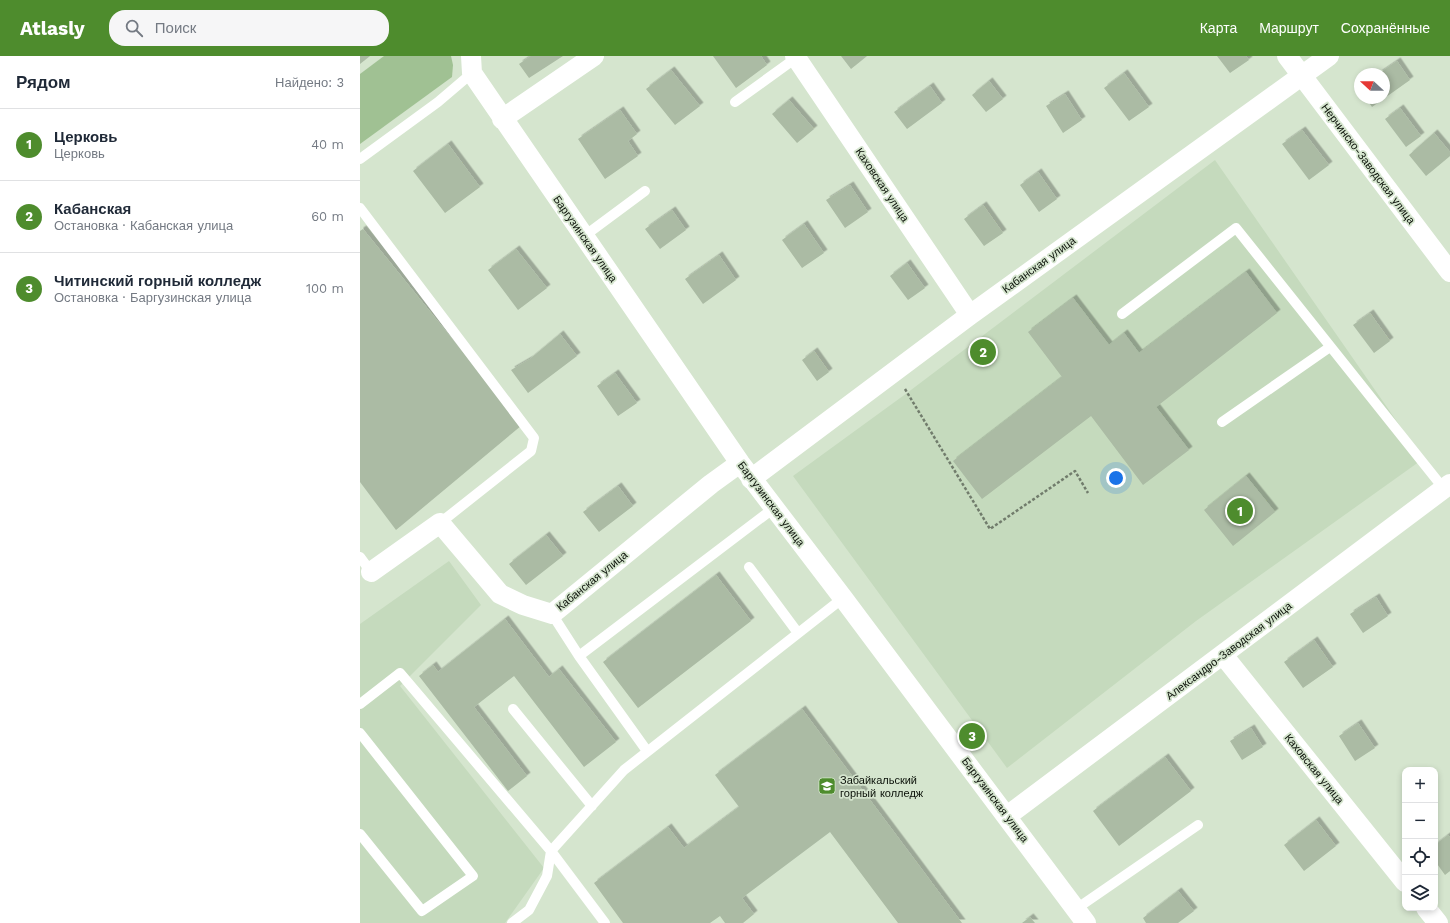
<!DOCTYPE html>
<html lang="ru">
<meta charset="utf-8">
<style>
body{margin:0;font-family:"Work Sans",sans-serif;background:#f6f6f7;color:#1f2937}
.controls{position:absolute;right:12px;bottom:12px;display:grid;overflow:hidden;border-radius:8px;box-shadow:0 2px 6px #0003}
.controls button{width:36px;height:36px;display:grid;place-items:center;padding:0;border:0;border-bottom:1px solid #e0e1e3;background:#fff;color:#1f2937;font:20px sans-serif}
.compass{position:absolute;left:994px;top:12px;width:36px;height:36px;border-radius:50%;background:#fff;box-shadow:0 2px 6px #0003;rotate:291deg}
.you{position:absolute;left:756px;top:422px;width:14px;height:14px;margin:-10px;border:3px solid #fff;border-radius:50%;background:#1a73e8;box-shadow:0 0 0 6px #1a73e833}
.badge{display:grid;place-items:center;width:26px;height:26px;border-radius:50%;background:#4e8c2d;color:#fff;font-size:13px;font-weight:700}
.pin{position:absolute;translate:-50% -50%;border:2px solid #fff;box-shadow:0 1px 4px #0006}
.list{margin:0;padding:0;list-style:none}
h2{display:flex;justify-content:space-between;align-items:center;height:52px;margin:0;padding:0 16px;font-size:17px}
h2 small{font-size:13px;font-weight:400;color:#747a83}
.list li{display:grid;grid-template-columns:26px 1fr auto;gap:12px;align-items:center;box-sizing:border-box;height:72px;padding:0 16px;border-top:1px solid #e0e1e3}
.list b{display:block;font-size:15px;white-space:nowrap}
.list p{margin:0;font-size:13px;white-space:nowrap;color:#747a83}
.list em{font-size:13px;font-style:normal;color:#747a83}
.icon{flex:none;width:22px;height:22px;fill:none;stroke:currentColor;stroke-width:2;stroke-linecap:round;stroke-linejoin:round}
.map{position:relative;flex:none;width:1090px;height:867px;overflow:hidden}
header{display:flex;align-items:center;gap:24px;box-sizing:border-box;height:56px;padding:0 20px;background:#4e8c2d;color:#fff}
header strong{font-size:19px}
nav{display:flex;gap:22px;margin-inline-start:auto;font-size:14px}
.search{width:280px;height:36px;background:#f6f6f7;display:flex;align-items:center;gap:10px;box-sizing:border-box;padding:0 14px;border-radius:16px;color:#747a83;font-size:15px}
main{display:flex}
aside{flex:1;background:#fff}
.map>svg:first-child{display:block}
.built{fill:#c5dabd}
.green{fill:#a0c193}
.building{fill:#abbba4;filter:url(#shadow)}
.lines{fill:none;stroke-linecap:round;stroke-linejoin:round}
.path{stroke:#717c6c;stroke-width:2.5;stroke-dasharray:3 2;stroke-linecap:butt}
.lane{stroke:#fff;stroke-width:10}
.street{stroke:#fff;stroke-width:20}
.labels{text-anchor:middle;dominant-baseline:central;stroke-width:3.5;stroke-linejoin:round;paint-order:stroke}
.street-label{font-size:11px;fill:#0a1008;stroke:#d5e5ce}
.poi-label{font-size:11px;fill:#0a1008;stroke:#d5e5ce;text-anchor:start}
</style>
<header>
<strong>Atlasly</strong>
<div class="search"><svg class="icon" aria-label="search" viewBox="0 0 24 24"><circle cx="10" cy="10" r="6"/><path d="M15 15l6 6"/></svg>Поиск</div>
<nav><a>Карта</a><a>Маршрут</a><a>Сохранённые</a></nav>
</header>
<main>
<aside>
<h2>Рядом<small>Найдено: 3</small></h2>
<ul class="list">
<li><span class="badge">1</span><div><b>Церковь</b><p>Церковь</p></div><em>40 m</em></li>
<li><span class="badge">2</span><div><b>Кабанская</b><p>Остановка · Кабанская улица</p></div><em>60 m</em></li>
<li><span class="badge">3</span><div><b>Читинский горный колледж</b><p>Остановка · Баргузинская улица</p></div><em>100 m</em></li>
</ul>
</aside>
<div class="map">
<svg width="1090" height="867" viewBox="0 0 1090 867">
<defs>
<filter id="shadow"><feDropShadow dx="3.5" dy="-3.5" stdDeviation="0" flood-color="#0004"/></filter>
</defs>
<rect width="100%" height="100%" fill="#d5e5ce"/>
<path class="built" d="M855 104 1063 403 836 565 647 712 433 420 547 337Z
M89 505 121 549 40 630 184 812 145 867H0V568Z"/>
<path class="green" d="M24 0H91L93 9 92 21 0 88V18Z"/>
<path class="building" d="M0 0H10L0 8Z
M171 0H203L169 22 159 8Z
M353 0H401L407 9 376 32Z
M481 0H507L491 13Z
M857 0H886L889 4 870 17Z
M1037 5 1050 24 1012 51 1006 42H1024V18H1018Z
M311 14 340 50 315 69 286 33Z
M764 17 789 51 769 65 744 32Z
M629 25 643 43 626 56 612 39Z
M570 30 582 47 547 73 534 56Z
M705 38 722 64 703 77 686 50Z
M429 44 454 73 437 87 412 58Z
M1040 52 1061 80 1046 91 1025 63Z
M260 54 277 78 268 85 278 100 245 123 218 83Z
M942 74 969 109 949 124 922 88Z
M1074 77 1090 96V100L1066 120 1049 99Z
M88 88 120 131 85 157 53 115Z
M678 116 697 143 679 156 660 129Z
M490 129 508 156 485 172 466 144Z
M623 149 643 177 624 190 604 163Z
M312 154 326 174 300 193 285 173Z
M444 168 464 197 442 212 422 184Z
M3 173 162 369 36 474 0 426V175Z
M156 193 187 232 158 254 128 214Z
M359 199 376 224 343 248 325 223Z
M547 207 565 232 548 244 530 220Z
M886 216 917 257 796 351 829 394 783 429 731 360 622 443 593 405 702 321 668 276 713 242 749 289 764 277 779 297Z
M1010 257 1030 285 1014 297 993 269Z
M200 278 217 300 168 337 151 314 170 303Z
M454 295 469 316 457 325 442 304Z
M255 317 277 347 258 360 237 330Z
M886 420 915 456 873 490 844 454Z
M258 430 273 450 239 476 223 456Z
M186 479 203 500 166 529 149 508Z
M356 519 391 565 278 652 243 606Z
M1016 541 1028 560 1003 577 990 558Z
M145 563 189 621 199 613 256 686 224 711 154 620 114 651 167 720 148 735 59 620 73 609 78 616Z
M954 584 973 611 943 632 924 606Z
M442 653 602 867H538L470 776 382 842 394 858 383 867H365L360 860 350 867H263L234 827 308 771 324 792 379 751 355 719Z
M998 667 1015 692 995 705 979 680Z
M891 672 903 691 882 704 870 685Z
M805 701 831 735 759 790 733 755Z
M956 764 976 790 944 815 924 789Z
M1088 779 1090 781V815L1085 819 1075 805V789Z
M818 835 834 855 818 867H786L783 862Z
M670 861 675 867H662Z"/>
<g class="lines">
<path class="path" d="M545 333 630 473 715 415 728 437"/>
<path class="lane" d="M375 46 436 2
M0 103 78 46 112 17
M0 152 174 382 171 395 80 467
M223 181 285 135
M762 258 876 172 1084 433
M862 366 970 291
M0 501 11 516
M389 511 438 577
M192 558 219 600
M0 648 40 617 191 795 245 867
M153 653 232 750
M0 677 113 820 62 855 0 778
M287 695 219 600 414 452
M716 853 838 769
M152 867 169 854 187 820 191 795 264 714 483 542"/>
<path class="street" d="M111 0 112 17 380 407 483 542 726 867
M435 0 610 259
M927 0 1090 216
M142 63 234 0
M391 423 610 259 969 0
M11 516 80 467 140 538 163 549 192 558 351 428 380 407
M863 599 1045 826
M647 760 1090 428
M1066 852 1078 867"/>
</g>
<defs>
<symbol id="university-square" viewBox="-11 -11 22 22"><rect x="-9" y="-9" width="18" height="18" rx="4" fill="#4e8c2d" stroke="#d5e5ce"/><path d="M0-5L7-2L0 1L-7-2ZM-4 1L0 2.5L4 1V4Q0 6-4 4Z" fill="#fff"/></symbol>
</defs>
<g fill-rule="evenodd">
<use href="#university-square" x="457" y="720" width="20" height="20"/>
</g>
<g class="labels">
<g class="street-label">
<text transform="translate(1008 108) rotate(53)">Нерчинско-Заводская улица</text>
<text transform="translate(522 129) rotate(56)">Каховская улица</text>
<text transform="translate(225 183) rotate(55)">Баргузинская улица</text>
<text transform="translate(679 209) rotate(-36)">Кабанская улица</text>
<text transform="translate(411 448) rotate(53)">Баргузинская улица</text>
<text transform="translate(232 525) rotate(-39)">Кабанская улица</text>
<text transform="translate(869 595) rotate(-37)">Александро-Заводская улица</text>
<text transform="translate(954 713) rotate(51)">Каховская улица</text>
<text transform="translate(635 744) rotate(53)">Баргузинская улица</text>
</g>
<g class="poi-label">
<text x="480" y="724">Забайкальский<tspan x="480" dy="13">горный колледж</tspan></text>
</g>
</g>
</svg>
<div class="controls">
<button>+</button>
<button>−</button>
<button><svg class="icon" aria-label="locate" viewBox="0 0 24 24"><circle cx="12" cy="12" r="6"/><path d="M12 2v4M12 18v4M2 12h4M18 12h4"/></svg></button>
<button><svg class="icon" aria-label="layers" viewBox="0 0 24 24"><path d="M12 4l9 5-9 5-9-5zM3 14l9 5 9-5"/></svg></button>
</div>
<svg class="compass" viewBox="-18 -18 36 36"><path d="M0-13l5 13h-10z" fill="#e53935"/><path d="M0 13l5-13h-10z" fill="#747a83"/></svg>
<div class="you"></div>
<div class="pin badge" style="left:880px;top:455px">1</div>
<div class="pin badge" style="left:623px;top:296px">2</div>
<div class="pin badge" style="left:612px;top:680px">3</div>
</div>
</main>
